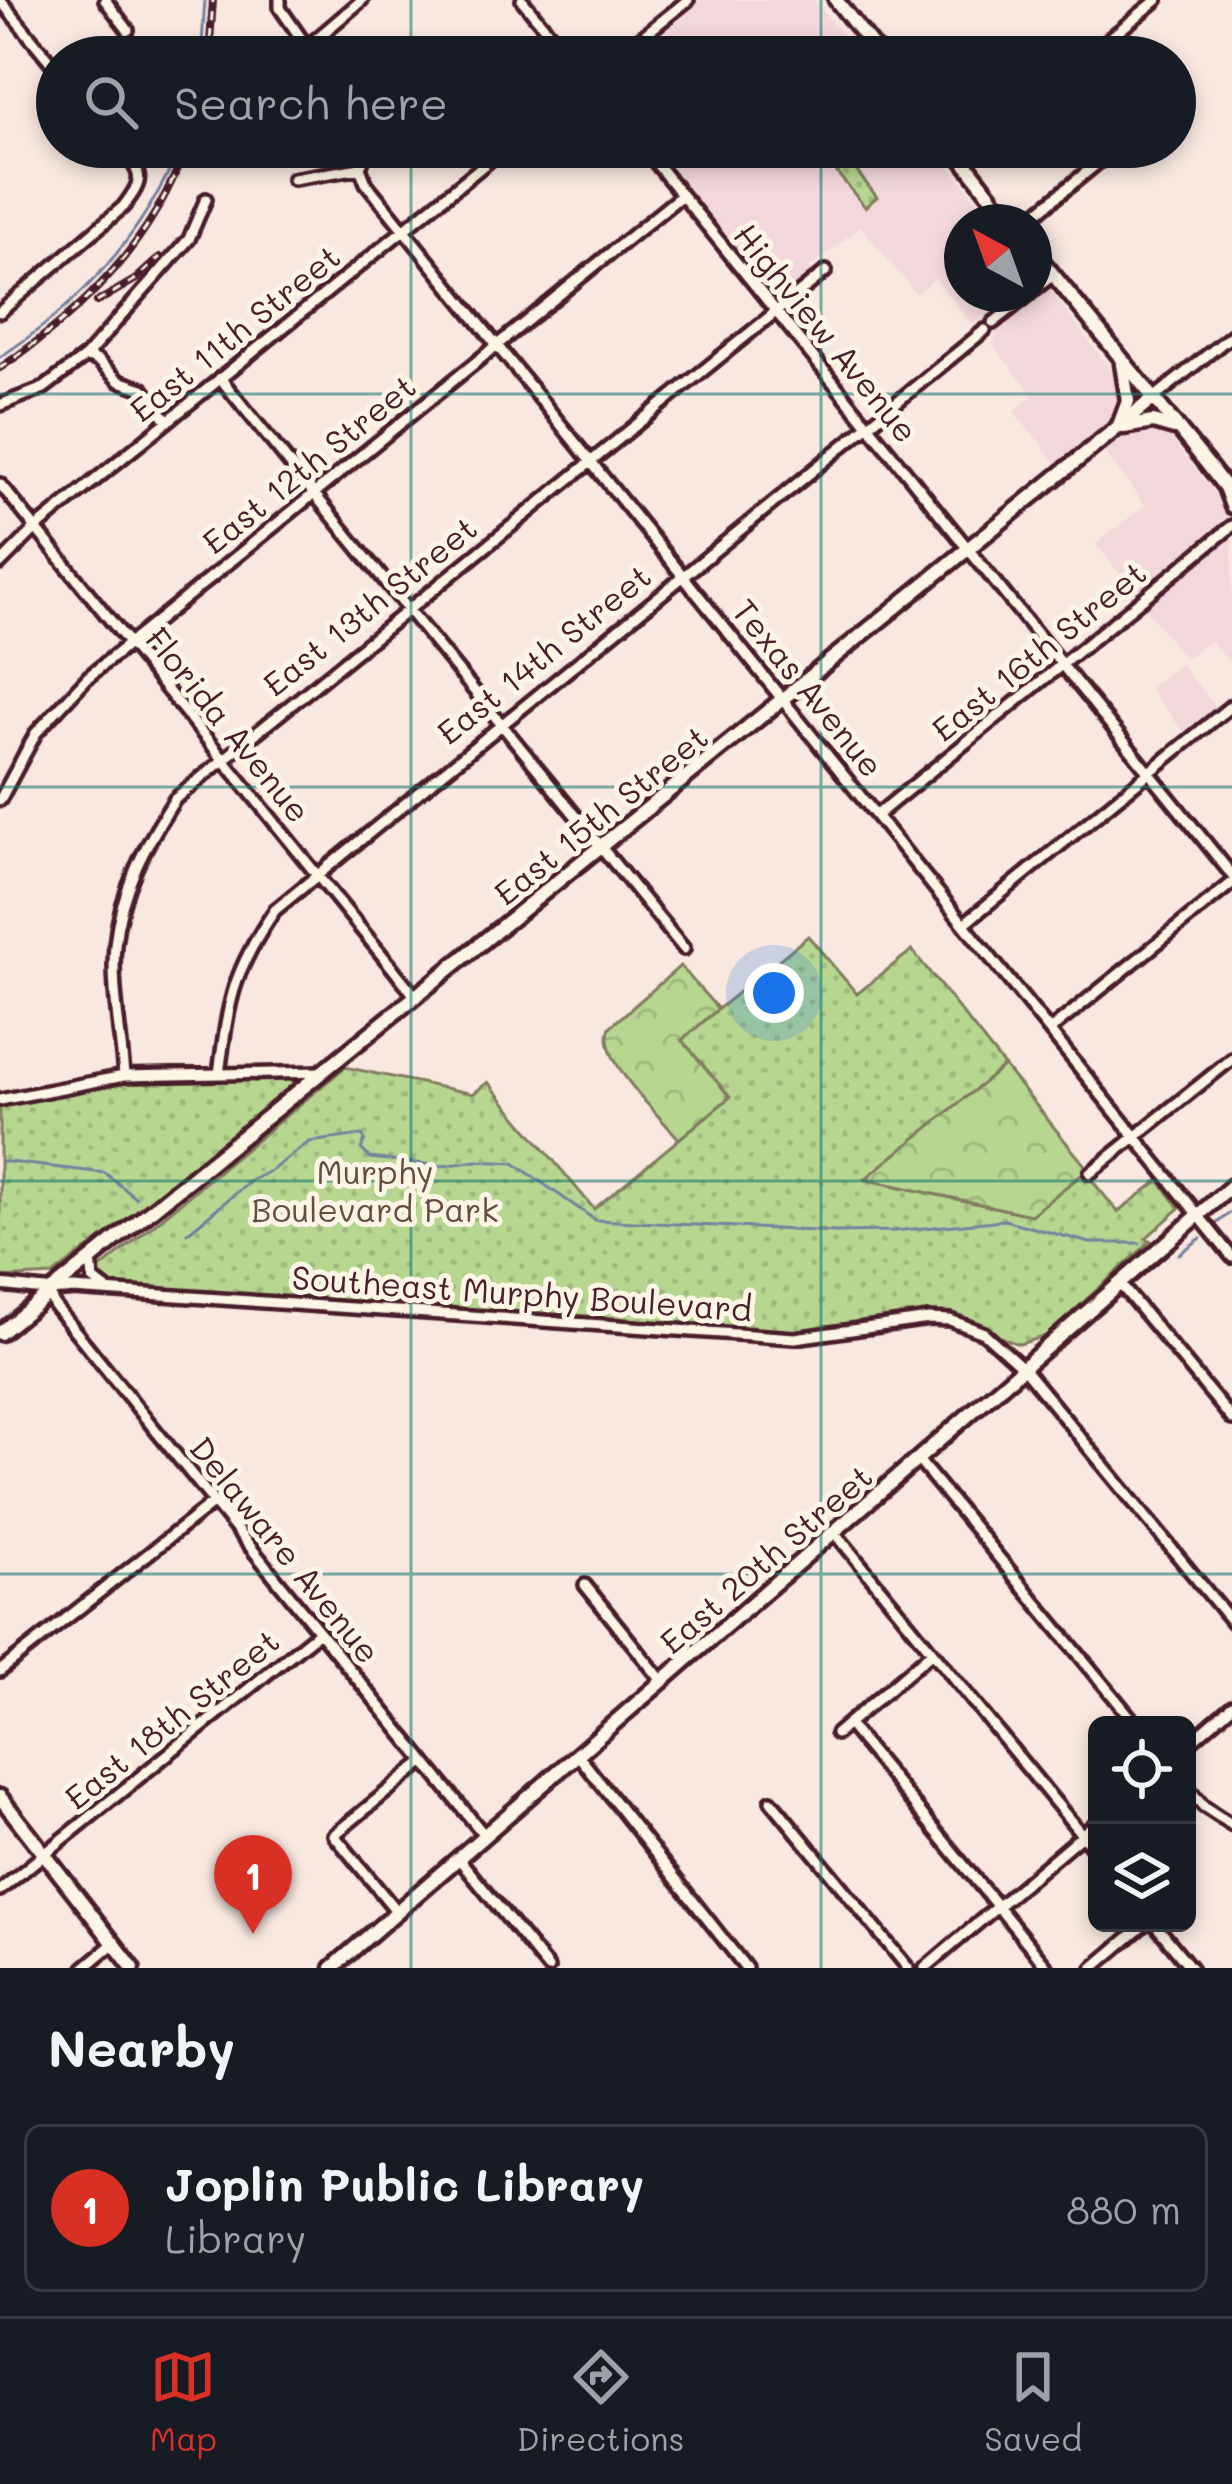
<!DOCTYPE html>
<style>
body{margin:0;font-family:Mali,sans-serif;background:#20242c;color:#f1f3f6}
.controls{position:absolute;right:36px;bottom:36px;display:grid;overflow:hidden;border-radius:18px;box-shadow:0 6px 18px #0003}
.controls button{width:108px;height:108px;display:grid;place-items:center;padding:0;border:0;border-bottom:3px solid #363941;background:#171b24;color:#f1f3f6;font:60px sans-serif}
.compass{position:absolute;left:944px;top:204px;width:108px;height:108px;border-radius:50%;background:#171b24;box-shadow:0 6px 18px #0003;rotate:319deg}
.you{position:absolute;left:774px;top:993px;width:42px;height:42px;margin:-30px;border:9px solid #fff;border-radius:50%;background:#1a73e8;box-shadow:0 0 0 18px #1a73e833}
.badge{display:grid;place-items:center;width:78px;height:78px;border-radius:50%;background:#d93025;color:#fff;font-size:39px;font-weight:700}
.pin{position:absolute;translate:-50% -99px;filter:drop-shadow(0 3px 6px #0008)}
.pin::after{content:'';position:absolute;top:63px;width:42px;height:36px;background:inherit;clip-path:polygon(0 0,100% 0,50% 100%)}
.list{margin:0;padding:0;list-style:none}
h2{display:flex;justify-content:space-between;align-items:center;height:156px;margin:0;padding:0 48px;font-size:51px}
h2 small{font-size:39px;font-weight:400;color:#9ea1a6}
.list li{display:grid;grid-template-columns:78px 1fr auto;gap:36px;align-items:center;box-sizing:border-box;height:168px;margin:0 24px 24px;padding:0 24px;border:3px solid #363941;border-radius:18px}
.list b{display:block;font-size:45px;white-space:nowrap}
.list p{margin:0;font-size:39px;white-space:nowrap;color:#9ea1a6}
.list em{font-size:39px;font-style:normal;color:#9ea1a6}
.icon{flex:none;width:66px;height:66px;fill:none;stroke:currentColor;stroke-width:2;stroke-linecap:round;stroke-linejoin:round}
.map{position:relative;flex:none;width:1232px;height:1968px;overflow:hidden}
.search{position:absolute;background:#171b24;box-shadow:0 6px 18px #0003;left:36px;right:36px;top:36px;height:132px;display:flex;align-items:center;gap:30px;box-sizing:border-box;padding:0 42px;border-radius:66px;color:#9ea1a6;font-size:45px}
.sheet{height:348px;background:#171b24}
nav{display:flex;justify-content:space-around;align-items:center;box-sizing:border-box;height:168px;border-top:3px solid #363941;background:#171b24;font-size:33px;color:#9ea1a6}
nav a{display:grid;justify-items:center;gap:6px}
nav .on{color:#d93025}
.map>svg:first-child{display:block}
.built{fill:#f3d8db}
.grass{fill:url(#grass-dots);stroke:#807b5e;stroke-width:3}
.forest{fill:url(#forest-crowns);stroke:#807b5e;stroke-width:3}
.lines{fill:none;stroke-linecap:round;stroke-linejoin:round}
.stream{stroke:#75819f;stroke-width:3}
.minor-casing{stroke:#4a1f2b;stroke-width:18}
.major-casing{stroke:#4a1f2b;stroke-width:21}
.minor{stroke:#fcf5e5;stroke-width:9}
.major{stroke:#fcf5e5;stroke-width:12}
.rail-casing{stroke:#4a1f2b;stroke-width:8}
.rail{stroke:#fcf5e5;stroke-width:3;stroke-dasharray:9;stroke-linecap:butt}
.grid{fill:none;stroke:#0f766e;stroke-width:3;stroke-opacity:0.55}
.labels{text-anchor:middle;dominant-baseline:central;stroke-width:10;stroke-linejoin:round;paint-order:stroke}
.street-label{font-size:33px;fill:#4a1f2b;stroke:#fcf5e5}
.park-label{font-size:33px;fill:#654d44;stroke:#fcf5e5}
</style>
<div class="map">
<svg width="1232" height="1968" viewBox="0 0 1232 1968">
<defs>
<pattern id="grass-dots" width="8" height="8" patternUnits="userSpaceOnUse" patternTransform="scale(3)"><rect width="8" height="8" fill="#b7d791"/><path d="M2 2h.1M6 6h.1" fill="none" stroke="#9fb87d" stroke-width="1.8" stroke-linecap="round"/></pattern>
<pattern id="forest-crowns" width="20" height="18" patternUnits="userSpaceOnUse" patternTransform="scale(3)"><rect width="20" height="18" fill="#b7d791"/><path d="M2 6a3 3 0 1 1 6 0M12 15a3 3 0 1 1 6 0" fill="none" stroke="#9fb87d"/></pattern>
</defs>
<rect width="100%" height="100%" fill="#f8e8e0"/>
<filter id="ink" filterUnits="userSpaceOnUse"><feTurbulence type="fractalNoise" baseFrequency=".00833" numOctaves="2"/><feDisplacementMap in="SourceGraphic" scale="24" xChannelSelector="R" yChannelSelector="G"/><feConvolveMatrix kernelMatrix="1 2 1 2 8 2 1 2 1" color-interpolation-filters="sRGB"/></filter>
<g filter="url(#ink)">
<path class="built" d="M699 0H814L861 57H628Z
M650 147H934L995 222H962V294H1034V269L1119 381 1124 396 1120 412 1058 465 1014 412 1033 395 992 344 997 336 983 317 973 325 935 279 916 294 861 226 810 267 813 272 781 299H775Z
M1154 427 1169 436 1231 514 1136 595 1096 544 1145 505 1104 452 1135 430Z
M1232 534V667L1210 640 1185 659 1144 607Z
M1180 663 1218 710 1187 735 1149 689Z"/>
<path class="grass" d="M850 163 877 197 865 207 837 173Z
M808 936 857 994 912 950 1004 1066 867 1180 1031 1215 1085 1172 1118 1212 1159 1180 1180 1208 1146 1238 1151 1241 1046 1336 1020 1344C995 1339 976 1321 950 1316 904 1309 838 1332 788 1334L106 1286 95 1273 345 1067 473 1094 488 1082 594 1209 729 1098 681 1039Z
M323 1072 53 1275 0 1278V1100L124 1076Z"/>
<path class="forest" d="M680 966 718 1009 682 1040 730 1097 679 1139C659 1115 596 1058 610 1027Z
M1004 1066 1088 1169 1031 1215 865 1179Z"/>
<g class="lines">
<path class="stream" d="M201 57 205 0
M0 357C81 304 142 237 180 147
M0 1161 105 1173 136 1198
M1216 1224 1232 1211
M187 1233 252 1180 272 1170 309 1142 362 1135 365 1140 361 1149 370 1158 443 1166 477 1161 514 1163 595 1220 836 1232 894 1231 1004 1220 1090 1243H1140
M1179 1254 1201 1238"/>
<defs>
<path id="minor" d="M0 0 57 70
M105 0 128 30
M280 0V8L314 57
M522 0 569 57
M295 57 362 0
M617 57 688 0
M1087 57 1157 0
M368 147 360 168 366 183 1232 1257
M643 147 1232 875
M962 158 976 147
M293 179 360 168
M1026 222 1117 147
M1034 290 1053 275
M0 312 123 207C146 177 142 175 120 147
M993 323 1030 294
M86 356 98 361 119 381 143 389 168 421
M220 378 684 949
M1154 398 1232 335
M0 405 44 388 86 356 189 239 206 199
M0 484 416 997
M0 564 36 528 506 147
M0 800 36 733 88 677 682 195
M877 815 1232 526
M965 923 1232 705
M1050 1030 1232 883
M219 1074C229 999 232 973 275 910L985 330
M124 1076C121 1034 111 987 115 945 120 890 146 844 175 799L826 271
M0 1100 124 1076 322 1072
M1090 1173 1232 1059
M91 1259 93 1279 106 1289
M1120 1284 1232 1419
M0 1285C26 1287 48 1293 73 1289L795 1338 929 1319 950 1320 984 1333 1024 1369 1232 1622
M49 1293 54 1305 485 1836
M919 1461 1137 1725
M835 1533 1097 1853
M585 1585 663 1682
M0 1671 214 1502
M848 1724 1048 1968
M836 1734 932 1652
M1187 1745 1232 1706
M578 1755 746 1968
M1187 1786 1203 1806 1232 1825
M771 1801 908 1968
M459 1859 548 1968
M0 1890 319 1632
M397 1912 334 1835 423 1762
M1154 1923 1191 1968
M84 1968 114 1943
M925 1968 1097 1822
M1093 1968 1146 1923"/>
<path id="major" d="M836 0 881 57
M953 147 1011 222
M1034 251 1208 465 1225 487 1232 506
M1119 425 1128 401 1122 364
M1124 427 1153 422 1174 428
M0 1333 1154 398
M0 1797 133 1968
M332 1968 1232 1186"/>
</defs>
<use href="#minor" class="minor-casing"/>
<use href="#major" class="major-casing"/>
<use href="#minor" class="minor"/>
<use href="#major" class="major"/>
<defs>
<path id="rail" d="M209 57 213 0
M97 302 136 279 160 257
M0 368C83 312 152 243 186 147"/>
</defs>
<use href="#rail" class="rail-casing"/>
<use href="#rail" class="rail"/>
</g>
</g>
<path class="grid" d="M411 0V57M821 0V57M411 147V1968M821 147V1968M0 394H1232M0 787H1232M0 1181H1232M0 1574H1232"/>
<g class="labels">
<g class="street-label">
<text transform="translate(234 332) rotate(-39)">East 11th Street</text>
<text transform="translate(827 332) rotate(51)">Highview Avenue</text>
<text transform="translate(308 463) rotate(-39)">East 12th Street</text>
<text transform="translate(369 605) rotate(-39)">East 13th Street</text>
<text transform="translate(1038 650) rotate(-39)">East 16th Street</text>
<text transform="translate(543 653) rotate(-39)">East 14th Street</text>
<text transform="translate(809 687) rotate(51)">Texas Avenue</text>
<text transform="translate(229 724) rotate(51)">Florida Avenue</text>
<text transform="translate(600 814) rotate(-39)">East 15th Street</text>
<text transform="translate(522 1292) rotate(4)">Southeast Murphy Boulevard</text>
<text transform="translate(286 1549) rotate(51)">Delaware Avenue</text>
<text transform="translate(765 1558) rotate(-41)">East 20th Street</text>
<text transform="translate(171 1718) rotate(-39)">East 18th Street</text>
</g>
<g class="park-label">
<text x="375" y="1170">Murphy<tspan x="375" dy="38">Boulevard Park</tspan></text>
</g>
</g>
</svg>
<div class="controls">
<button><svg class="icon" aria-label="locate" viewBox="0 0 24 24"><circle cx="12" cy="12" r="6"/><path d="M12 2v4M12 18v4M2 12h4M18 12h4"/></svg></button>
<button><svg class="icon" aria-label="layers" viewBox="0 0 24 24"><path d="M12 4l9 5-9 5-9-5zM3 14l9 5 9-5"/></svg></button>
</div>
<svg class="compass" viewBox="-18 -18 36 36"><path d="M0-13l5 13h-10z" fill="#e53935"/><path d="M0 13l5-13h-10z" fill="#9ea1a6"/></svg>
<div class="you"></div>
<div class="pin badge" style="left:253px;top:1934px">1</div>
<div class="search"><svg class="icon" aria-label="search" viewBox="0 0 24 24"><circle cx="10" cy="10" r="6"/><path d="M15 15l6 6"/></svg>Search here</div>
</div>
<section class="sheet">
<h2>Nearby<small></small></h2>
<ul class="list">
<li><span class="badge">1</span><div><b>Joplin Public Library</b><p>Library</p></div><em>880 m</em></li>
</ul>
</section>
<nav>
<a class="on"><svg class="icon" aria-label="map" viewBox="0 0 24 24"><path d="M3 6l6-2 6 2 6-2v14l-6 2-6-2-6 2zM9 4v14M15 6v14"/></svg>Map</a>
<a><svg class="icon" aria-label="directions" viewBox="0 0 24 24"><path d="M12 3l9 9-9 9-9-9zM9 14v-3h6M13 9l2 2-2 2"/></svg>Directions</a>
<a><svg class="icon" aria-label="saved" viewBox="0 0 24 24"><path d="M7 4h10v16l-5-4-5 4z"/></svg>Saved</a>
</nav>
